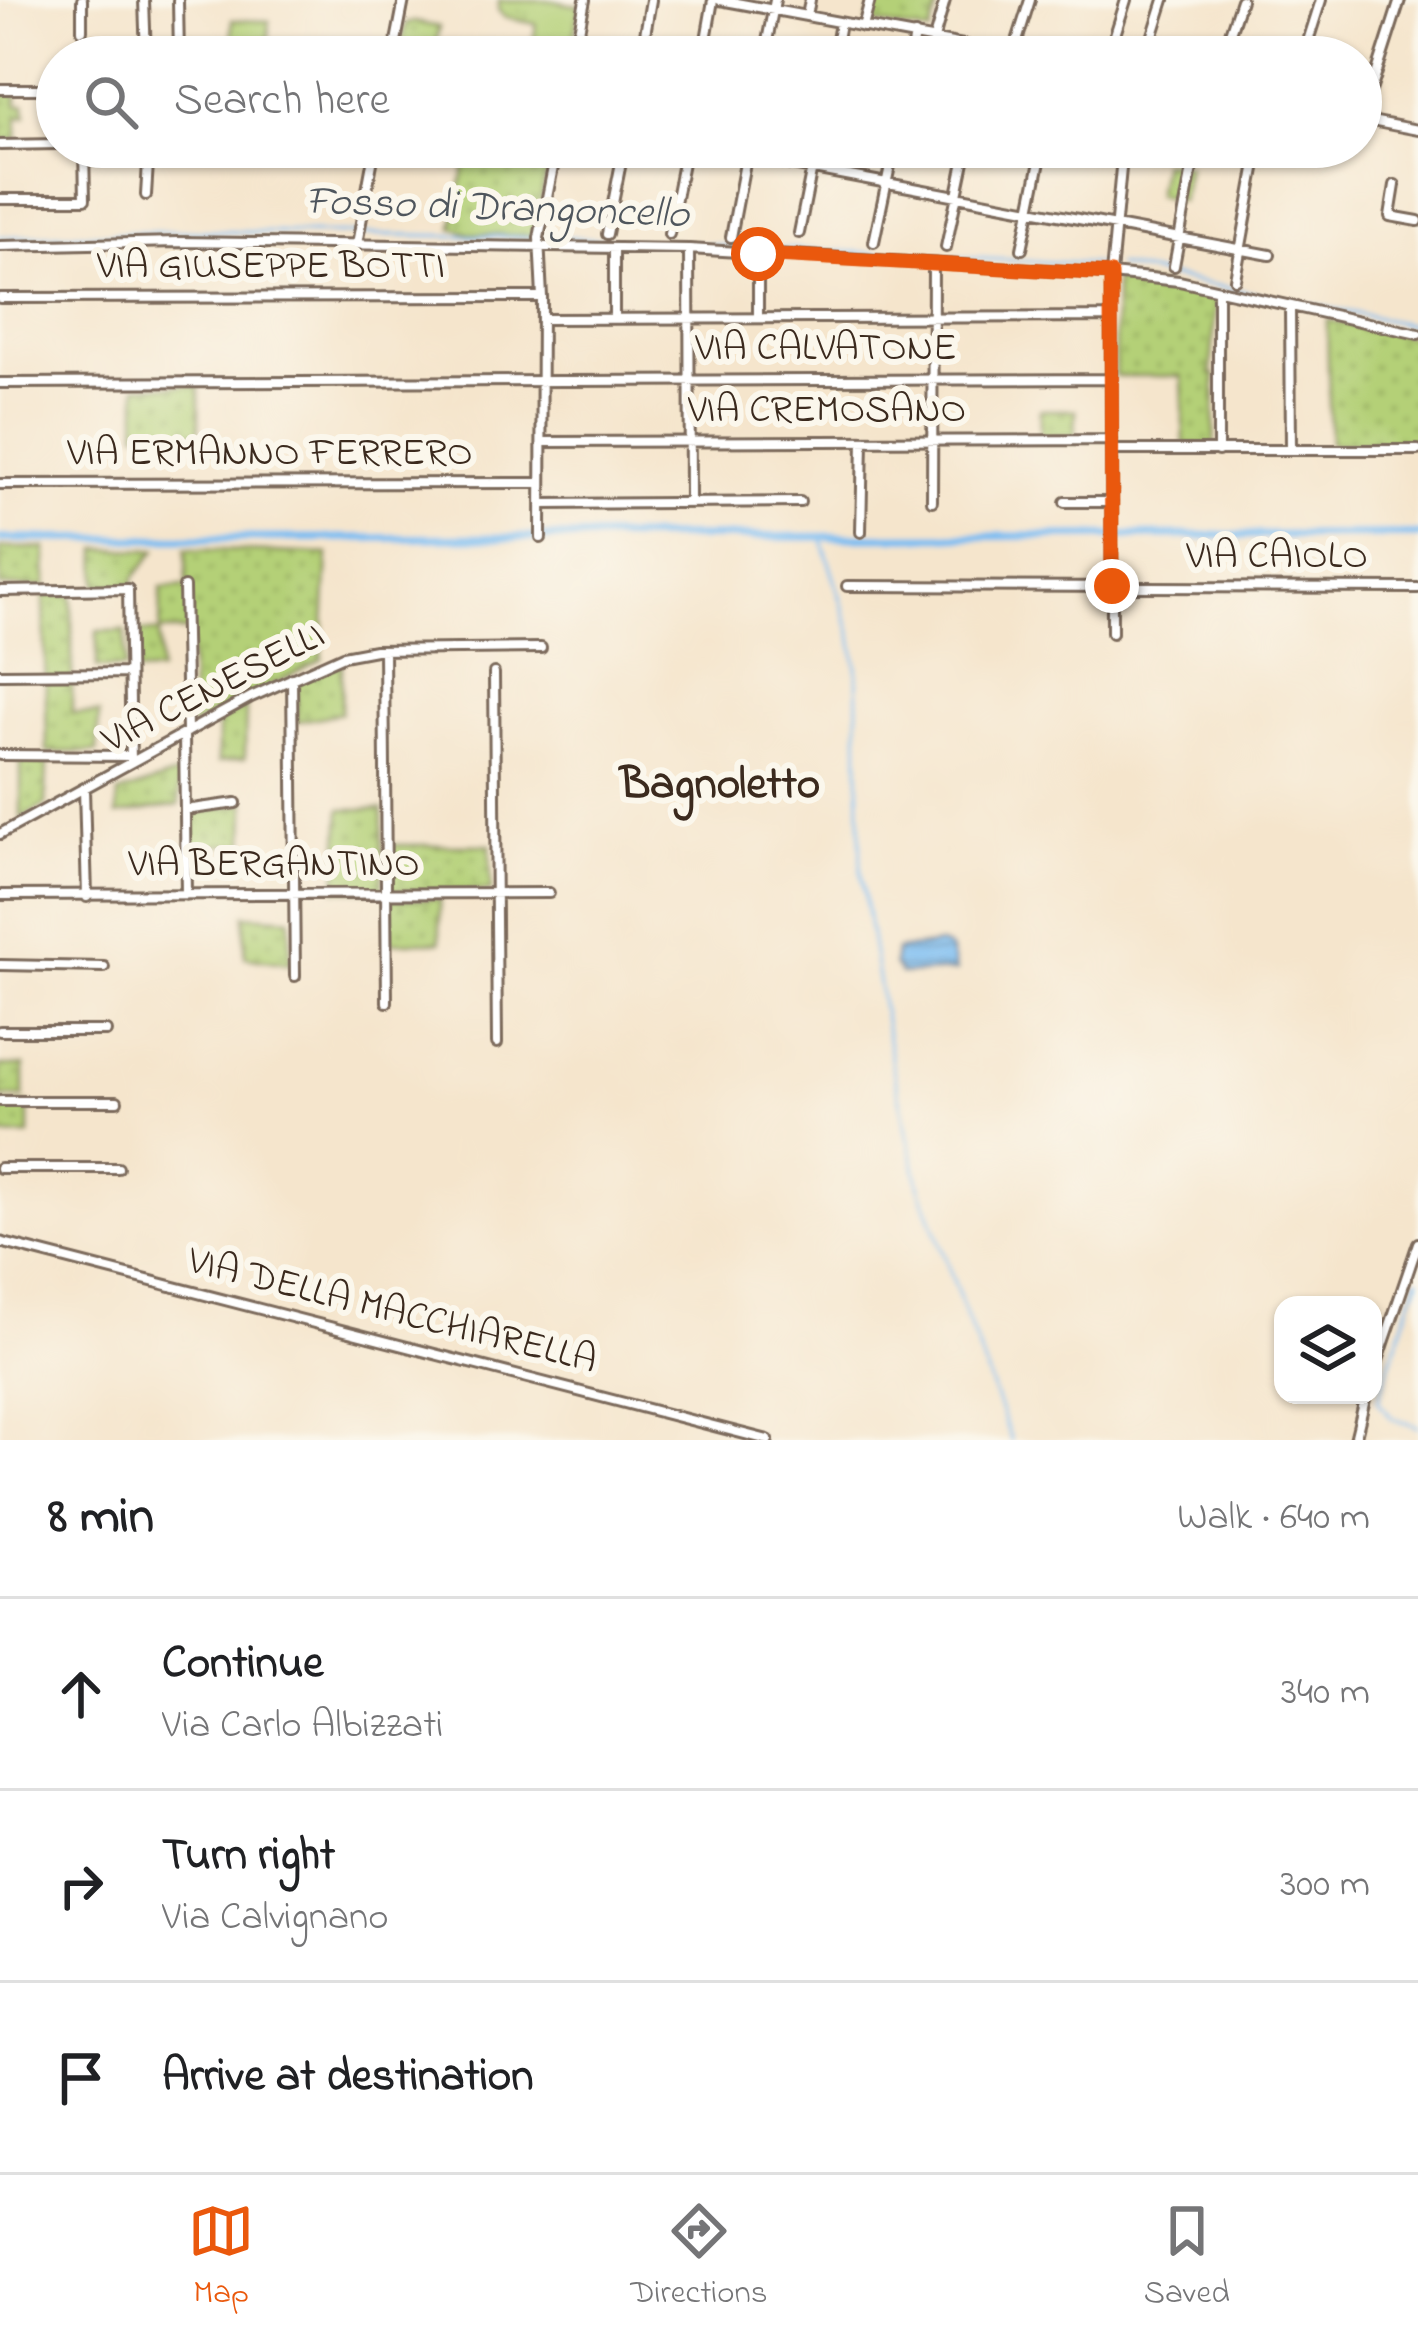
<!DOCTYPE html>
<meta charset="utf-8">
<style>
body{margin:0;font-family:"Indie Flower",sans-serif;background:#f6f6f6;color:#202124}
.controls{position:absolute;right:36px;bottom:36px;display:grid;overflow:hidden;border-radius:24px;box-shadow:0 3px 9px #0004}
.controls button{width:108px;height:108px;display:grid;place-items:center;padding:0;border:0;border-bottom:3px solid #e0e0e0;background:#fff;color:#202124;font:60px sans-serif}
.stop{position:absolute;width:36px;height:36px;margin:-27px;border:9px solid #ea580c;border-radius:50%;background:#fff}
.stop.end{background:#ea580c;border-color:#fff;box-shadow:0 3px 12px #0008}
.list{margin:0;padding:0;list-style:none}
h2{display:flex;justify-content:space-between;align-items:center;height:156px;margin:0;padding:0 48px;font-size:51px}
h2 small{font-size:39px;font-weight:400;color:#757577}
.list li{display:grid;grid-template-columns:78px 1fr auto;gap:36px;align-items:center;box-sizing:border-box;height:192px;padding:0 48px;border-top:3px solid #e0e0e0}
.list b{display:block;font-size:45px;white-space:nowrap}
.list p{margin:0;font-size:39px;white-space:nowrap;color:#757577}
.list em{font-size:39px;font-style:normal;color:#757577}
.icon{flex:none;width:66px;height:66px;fill:none;stroke:currentColor;stroke-width:2;stroke-linecap:round;stroke-linejoin:round}
.map{position:relative;flex:none;width:1418px;height:1440px;overflow:hidden}
.search{position:absolute;background:#fff;box-shadow:0 3px 9px #0004;left:36px;right:36px;top:36px;height:132px;display:flex;align-items:center;gap:30px;box-sizing:border-box;padding:0 42px;border-radius:66px;color:#757577;font-size:45px}
.sheet{height:732px;background:#fff}
nav{display:flex;justify-content:space-around;align-items:center;box-sizing:border-box;height:168px;border-top:3px solid #e0e0e0;background:#fff;font-size:33px;color:#757577}
nav a{display:grid;justify-items:center;gap:6px}
nav .on{color:#ea580c}
.map>svg:first-child{display:block}
.grass{fill:url(#grass-dots);stroke:#787d4a;stroke-width:3}
.park{fill:url(#park-tufts);stroke:#787d4a;stroke-width:3}
.garden{fill:#b4d077;stroke:#787d4a;stroke-width:3}
.water{fill:url(#water-rules);stroke:#5c7488;stroke-width:3}
.lines{fill:none;stroke-linecap:round;stroke-linejoin:round}
.stream{stroke:#7dbdf1;stroke-width:3}
.canal{stroke:#7dbdf1;stroke-width:8}
.minor-casing{stroke:#7c6b5b;stroke-width:14}
.minor{stroke:#fff;stroke-width:8}
.route{stroke:#ea580c;stroke-width:15}
.labels{text-anchor:middle;dominant-baseline:central;stroke-width:12;stroke-linejoin:round;paint-order:stroke}
.street-label{font-size:39px;fill:#3b2a1e;stroke:#fbf7ec}
.water-label{font-size:42px;font-style:italic;fill:#4f565d;stroke:#fbf7ec}
.quarter-label{font-size:45px;font-weight:bold;fill:#3b2a1e;stroke:#fbf7ec}
</style>
<div class="map">
<svg width="1418" height="1440" viewBox="0 0 1418 1440">
<defs>
<pattern id="grass-dots" width="8" height="8" patternUnits="userSpaceOnUse" patternTransform="scale(3)"><rect width="8" height="8" fill="#b4d077"/><path d="M2 2h.1M6 6h.1" fill="none" stroke="#9cb366" stroke-width="1.8" stroke-linecap="round"/></pattern>
<pattern id="park-tufts" width="24" height="20" patternUnits="userSpaceOnUse" patternTransform="scale(3)"><rect width="24" height="20" fill="#b4d077"/><path d="M3 7l-1-3M5 7V3M7 7l1-3M15 17l-1-3M17 17v-4M19 17l1-3" fill="none" stroke="#9cb366"/></pattern>
<pattern id="water-rules" width="6" height="5" patternUnits="userSpaceOnUse" patternTransform="scale(3)"><rect width="6" height="5" fill="#7dbdf1"/><path d="M0 2.5h6" fill="none" stroke="#689ac3"/></pattern>
</defs>
<rect width="100%" height="100%" fill="#fbf7ec"/>
<filter id="ink" filterUnits="userSpaceOnUse"><feTurbulence type="fractalNoise" baseFrequency=".00833" numOctaves="2"/><feDisplacementMap in="SourceGraphic" scale="24" xChannelSelector="R" yChannelSelector="G"/><feConvolveMatrix kernelMatrix="1 2 1 2 8 2 1 2 1" color-interpolation-filters="sRGB"/></filter>
<filter id="wash" filterUnits="userSpaceOnUse"><feTurbulence type="fractalNoise" baseFrequency=".004" numOctaves="4" result="noise"/><feDisplacementMap in="SourceGraphic" scale="48" xChannelSelector="R" yChannelSelector="G"/><feGaussianBlur stdDeviation="2.7" result="paint"/><feColorMatrix in="noise" values="0 0 0 0 0 0 0 0 0 0 0 0 0 0 0 0 0 1.4 0 .05"/><feComposite in="paint" operator="in"/></filter>
<g filter="url(#wash)">
<rect width="100%" height="100%" fill="#f5e5cc"/>
<path class="grass" d="M875 0H940L930 33 868 22Z
M414 22 439 27 434 53 445 55 447 46 451 47 449 57H399L406 24Z
M17 93V105H25L26 116 17 117V139L0 140V94Z
M468 147H552L532 236 470 234 453 228Z
M1162 162 1188 166 1181 201 1156 196Z
M1115 278 1216 298 1211 374 1215 375 1214 446 1184 444 1182 376H1115Z
M1327 320 1418 338V443L1330 444Z
M137 386H199V432H137Z
M1040 410H1076L1075 436H1040Z
M0 548H46V586L0 587Z
M98 549 156 550 134 578 133 585 97 586Z
M186 549 328 554 322 659 191 726 190 631H160L161 588 187 586Z
M44 595H72V713L99 714 97 752H47Z
M97 631H125V668H97Z
M132 632H159V672L131 673Z
M342 662 341 713 297 722V682Z
M246 706 245 758 218 762V722Z
M47 758 46 805 21 818V760Z
M179 774V805L117 815 118 794Z
M246 803 245 844 214 845 212 859 189 860 190 814Z
M341 809H382V891L336 890Z
M389 845H490L491 891 389 890Z
M390 899H440V942H390Z
M245 915 290 918V964L245 957Z
M0 1066H24V1097H0Z
M0 1104H29V1135L0 1136Z"/>
<path class="park" d="M499 0H548L580 6 570 57 531 56 536 24 505 18 498 10Z"/>
<path class="garden" d="M232 20 269 21V39H232Z"/>
<path class="water" d="M940 944 950 949 956 971 900 974 894 965 896 950Z"/>
<g class="lines">
<path class="stream" d="M0 237 190 231 576 238 1107 265
M1117 266 1418 326
M821 536 852 636 857 668 861 874 892 1065 920 1188 1011 1440
M1418 1278 1378 1401 1392 1418 1418 1427"/>
<path class="canal" d="M0 539 1418 535"/>
</g>
</g>
<g filter="url(#ink)">
<g class="lines">
<defs>
<path id="minor" d="M144 0 146 57
M178 0 179 57
M720 0 1028 57
M807 16 810 0
M863 27 870 0
M82 30V0
M934 39 945 0
M1013 54 1030 0
M393 57 404 0
M574 57 585 0
M641 57 651 0
M703 57 713 0
M764 57 775 0
M834 57 840 23
M911 57 915 35
M1108 57 1126 0
M1146 57 1164 0
M1222 57 1241 0
M1303 57 1321 0
M0 89H57
M1361 119 1418 130
M1362 119 1400 0
M0 145 57 144
M696 147 1270 255
M1395 185 1390 216 1418 221
M146 195 149 147
M0 199H85L84 147
M799 233 816 147
M607 234 624 147
M669 234 686 147
M731 237 748 147
M874 242 894 147
M357 244 375 147
M0 246 178 242 689 249 1111 274 1179 281 1418 334
M946 247 967 147
M689 249 690 503
M1022 249 1043 147
M1174 266 1196 147
M1235 279 1259 147
M1218 290V451
M0 298 542 297
M1290 307 1291 450
M758 316V254
M614 318V248
M542 319 1111 317
M0 383 1111 379
M542 442 1112 440
M1112 450H1418
M0 484 541 483
M932 501 933 264
M1065 502H1112
M541 504 800 502
M861 532 863 442
M541 538 542 297 539 238 557 147
M847 586 1418 588
M184 587 187 732
M0 591 128 589 131 762
M1112 633 1111 274 1123 147
M384 650 387 1002
M494 673 497 1043
M0 674 128 673
M292 678 295 976
M184 734 186 895
M0 755 129 756
M84 789 87 897
M185 810 236 803
M0 834 251 697 343 656 375 650 541 648
M0 895 549 893
M0 965 104 967
M0 1031H106
M0 1101H117
M0 1168H118
M0 1242 768 1440
M1373 1375 1418 1243
M1355 1440 1366 1395"/>
</defs>
<use href="#minor" class="minor-casing"/>
<use href="#minor" class="minor"/>
</g>
</g>
<g class="lines" filter="url(#ink)">
<path class="route" d="M758 254 1111 274 1112 586"/>
</g>
<g class="labels">
<g class="street-label">
<text x="271" y="267">VIA GIUSEPPE BOTTI</text>
<text x="826" y="349">VIA CALVATONE</text>
<text x="827" y="411">VIA CREMOSANO</text>
<text x="270" y="454">VIA ERMANNO FERRERO</text>
<text x="1277" y="557">VIA CAIOLO</text>
<text transform="translate(214 689) rotate(-27)">VIA CENESELLI</text>
<text x="274" y="865">VIA BERGANTINO</text>
<text transform="translate(392 1312) rotate(14)">VIA DELLA MACCHIARELLA</text>
</g>
<g class="water-label">
<text transform="translate(497 209) rotate(2)">Fosso di Drangoncello</text>
</g>
<g class="quarter-label">
<text x="720" y="786">Bagnoletto</text>
</g>
</g>
</svg>
<div class="controls">
<button><svg class="icon" aria-label="layers" viewBox="0 0 24 24"><path d="M12 4l9 5-9 5-9-5zM3 14l9 5 9-5"/></svg></button>
</div>
<div class="stop" style="left:758px;top:254px"></div>
<div class="stop end" style="left:1112px;top:586px"></div>
<div class="search"><svg class="icon" aria-label="search" viewBox="0 0 24 24"><circle cx="10" cy="10" r="6"/><path d="M15 15l6 6"/></svg>Search here</div>
</div>
<section class="sheet">
<h2>8 min<small>Walk · 640 m</small></h2>
<ul class="list">
<li><svg class="icon" aria-label="ahead" viewBox="0 0 24 24"><path d="M12 20V5M6 11l6-6 6 6"/></svg><div><b>Continue</b><p>Via Carlo Albizzati</p></div><em>340 m</em></li>
<li><svg class="icon" aria-label="right" viewBox="0 0 24 24"><path d="M7 20v-9h11M14 6l5 5-5 5"/></svg><div><b>Turn right</b><p>Via Calvignano</p></div><em>300 m</em></li>
<li><svg class="icon" aria-label="arrive" viewBox="0 0 24 24"><path d="M6 21V4h12l-3 4 3 4H6"/></svg><div><b>Arrive at destination</b></div></li>
</ul>
</section>
<nav>
<a class="on"><svg class="icon" aria-label="map" viewBox="0 0 24 24"><path d="M3 6l6-2 6 2 6-2v14l-6 2-6-2-6 2zM9 4v14M15 6v14"/></svg>Map</a>
<a><svg class="icon" aria-label="directions" viewBox="0 0 24 24"><path d="M12 3l9 9-9 9-9-9zM9 14v-3h6M13 9l2 2-2 2"/></svg>Directions</a>
<a><svg class="icon" aria-label="saved" viewBox="0 0 24 24"><path d="M7 4h10v16l-5-4-5 4z"/></svg>Saved</a>
</nav>
